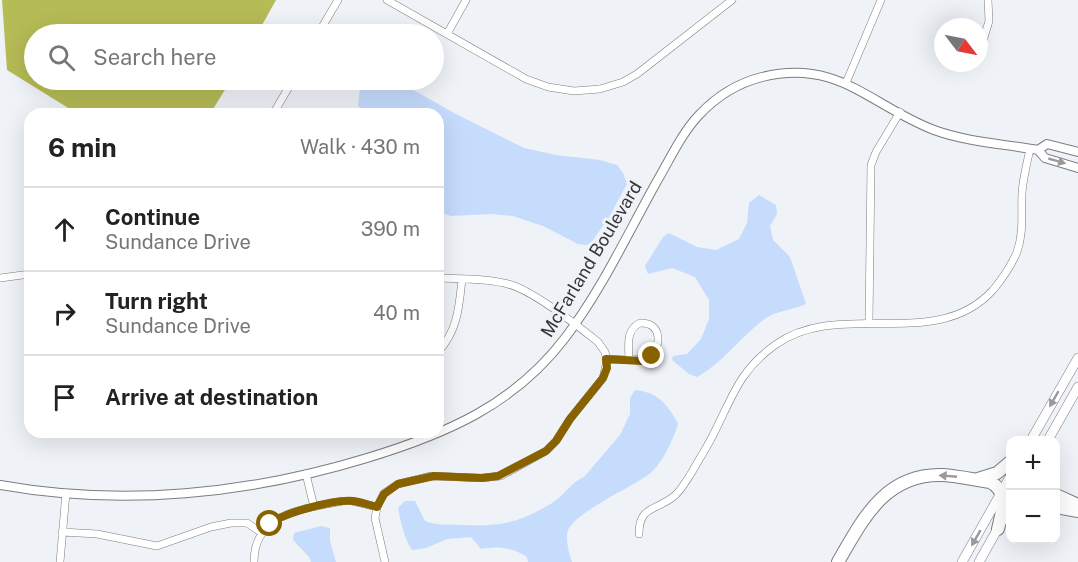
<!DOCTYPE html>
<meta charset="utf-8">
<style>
body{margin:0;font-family:"Public Sans",sans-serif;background:#f6f6f6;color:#222}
.controls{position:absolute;right:18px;bottom:18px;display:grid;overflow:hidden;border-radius:12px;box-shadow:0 6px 24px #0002}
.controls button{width:54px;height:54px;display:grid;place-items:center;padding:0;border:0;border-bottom:2px solid #e0e0e0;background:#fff;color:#222;font:30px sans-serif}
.compass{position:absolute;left:934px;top:18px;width:54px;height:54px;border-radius:50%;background:#fff;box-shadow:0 6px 24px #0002;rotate:122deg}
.stop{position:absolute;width:18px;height:18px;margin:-14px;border:4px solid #896200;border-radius:50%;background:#fff}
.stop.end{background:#896200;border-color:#fff;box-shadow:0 2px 6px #0008}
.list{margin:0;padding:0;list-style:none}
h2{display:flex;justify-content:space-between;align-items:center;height:78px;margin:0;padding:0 24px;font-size:26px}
h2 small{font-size:20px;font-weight:400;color:#767676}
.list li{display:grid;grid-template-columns:39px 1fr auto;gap:18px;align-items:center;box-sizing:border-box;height:84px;padding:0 24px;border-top:2px solid #e0e0e0}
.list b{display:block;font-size:22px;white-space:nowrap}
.list p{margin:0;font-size:20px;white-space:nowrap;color:#767676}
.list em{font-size:20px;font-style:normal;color:#767676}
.icon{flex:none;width:33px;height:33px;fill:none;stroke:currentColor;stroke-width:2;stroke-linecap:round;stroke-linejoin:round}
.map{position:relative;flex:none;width:1078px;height:562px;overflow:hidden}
.search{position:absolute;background:#fff;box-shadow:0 6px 24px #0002;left:24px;top:24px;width:420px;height:66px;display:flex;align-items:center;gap:15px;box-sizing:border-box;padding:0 21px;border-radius:33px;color:#767676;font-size:22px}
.panel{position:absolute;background:#fff;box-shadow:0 6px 24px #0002;left:24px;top:108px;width:420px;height:330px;border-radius:18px}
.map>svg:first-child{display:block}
.forest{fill:#b5bb55}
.water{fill:#c6dcfc}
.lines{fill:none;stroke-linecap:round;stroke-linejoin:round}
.minor-casing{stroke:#7b7d82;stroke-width:8}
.tertiary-casing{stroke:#7b7d82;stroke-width:10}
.secondary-casing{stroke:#7b7d82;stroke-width:10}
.motorway-casing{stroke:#7b7d82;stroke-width:14}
.minor{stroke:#fff;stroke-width:7}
.tertiary{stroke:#fff;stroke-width:8}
.secondary{stroke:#fff;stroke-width:9}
.motorway{stroke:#fff;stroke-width:12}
.oneway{fill:#9a9a9c}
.route{stroke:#896200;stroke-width:8}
.labels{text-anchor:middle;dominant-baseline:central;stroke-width:6;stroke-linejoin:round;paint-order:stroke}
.street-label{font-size:18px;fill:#353638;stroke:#eff2f7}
</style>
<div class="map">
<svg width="1078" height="562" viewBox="0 0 1078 562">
<rect width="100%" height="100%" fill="#eff2f7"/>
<path class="forest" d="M2 0H276L257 34H34V80H231L210 114H78L7 70Z"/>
<path class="water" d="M361 80H396L454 113 524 148 556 155 600 160 617 165 623 173 627 184 609 217 591 243 586 245 578 244 543 226 513 216 491 214 451 216 438 212V114H373L358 106Z
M759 195 776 205 777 214 770 226 773 240 790 257 806 304C793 310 779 310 766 318 741 336 724 362 697 377L689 374 672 360 673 356 687 354 701 339 709 319V300L695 277 672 268 648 274 645 266 663 237 669 233 697 247 716 250 739 239 747 223 749 203Z
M635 390C657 392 668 404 678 424 673 440 662 465 648 475 631 487 575 513 568 530 565 539 569 553 572 562H528L527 557C511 547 499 546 481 549L471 537 447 539 426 548 412 550C404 539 401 522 398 508L405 501H415L425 521C437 526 448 524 462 525 501 526 517 524 552 503 564 496 571 482 584 477L620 435 630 414V398Z
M321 526 330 528V541L336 562H311L309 557 293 540 294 533Z"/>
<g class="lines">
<defs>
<path id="minor" d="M387 0 526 79 548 87 574 91 600 89 623 82 637 74 732 0
M318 34 338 0
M447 34 466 0
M979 54 989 21 988 0
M846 83 881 0
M273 114 293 80
M0 278 30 274
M869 322 871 165 876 152 900 112
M640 323C663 322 662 348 648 359L629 360C629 347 625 330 640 323Z
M438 352C458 330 459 307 462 279
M606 359 629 360
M306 474 314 507
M62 532 97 534 157 546 211 527 231 523H247L262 533
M639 534C639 506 655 511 673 497 681 491 686 481 692 472 699 459 708 446 714 433 733 396 739 371 775 345 840 298 936 353 993 290 1003 278 1011 266 1017 252 1024 232 1021 214 1022 193 1023 178 1027 163 1030 149
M60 562 66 493
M254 562C254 512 304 509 343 501H352L377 507
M385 562 375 518 377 507 384 493 398 484 431 476 481 478 501 476 546 451 556 441 570 419 603 378 607 361 605 352 598 342C578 326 532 290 508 284 486 278 461 279 438 278"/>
<path id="tertiary" d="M1038 150 1047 144 1078 152
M0 485C123 507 249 494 367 458 446 434 514 405 565 338 601 291 627 235 656 183 669 161 681 134 699 115 716 97 738 83 762 77 838 58 871 106 934 130 967 142 1004 144 1038 150L1045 158 1078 168"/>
<path id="secondary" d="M1031 440 1078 358
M1048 440 1078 387
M962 562 1010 477
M979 562 1010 507"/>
<path id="motorway" d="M978 479 997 473 1010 462
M1056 495 1078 505
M1056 507 1078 511
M838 562C863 519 885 473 943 475 959 476 975 480 990 482 1009 491 1002 512 998 529"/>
</defs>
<use href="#minor" class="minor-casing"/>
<use href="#tertiary" class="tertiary-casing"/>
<use href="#secondary" class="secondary-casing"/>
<use href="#motorway" class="motorway-casing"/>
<use href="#minor" class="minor"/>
<use href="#tertiary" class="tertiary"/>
<use href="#secondary" class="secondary"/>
<use href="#motorway" class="motorway"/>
</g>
<defs><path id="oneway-solid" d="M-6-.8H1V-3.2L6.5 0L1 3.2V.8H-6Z" transform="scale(1.5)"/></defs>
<g class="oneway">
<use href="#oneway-solid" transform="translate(1057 161) rotate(16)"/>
<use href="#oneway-solid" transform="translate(1054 399) rotate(120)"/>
<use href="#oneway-solid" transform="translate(948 476) rotate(-175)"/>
<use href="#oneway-solid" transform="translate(976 538) rotate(120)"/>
</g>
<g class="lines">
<path class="route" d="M270 524C282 513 336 499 353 501 361 502 369 505 377 507L384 494 398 484 434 476 482 478 498 476 546 451 556 441 570 419 603 378 607 368 606 359 642 361 652 356"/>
</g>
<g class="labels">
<g class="street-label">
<text transform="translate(591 259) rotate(-59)">McFarland Boulevard</text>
</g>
</g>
</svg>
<div class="controls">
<button>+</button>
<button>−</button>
</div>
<svg class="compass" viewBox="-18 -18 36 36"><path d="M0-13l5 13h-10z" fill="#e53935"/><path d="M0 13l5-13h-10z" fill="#767676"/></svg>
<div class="stop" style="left:270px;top:524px"></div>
<div class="stop end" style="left:652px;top:356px"></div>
<div class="search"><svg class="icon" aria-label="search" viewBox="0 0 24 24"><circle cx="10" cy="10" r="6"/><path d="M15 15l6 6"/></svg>Search here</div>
<section class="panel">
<h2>6 min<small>Walk · 430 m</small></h2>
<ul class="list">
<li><svg class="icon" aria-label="ahead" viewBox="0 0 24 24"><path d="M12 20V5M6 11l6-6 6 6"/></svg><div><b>Continue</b><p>Sundance Drive</p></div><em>390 m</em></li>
<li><svg class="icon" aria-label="right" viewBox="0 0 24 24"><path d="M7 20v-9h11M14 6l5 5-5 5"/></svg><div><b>Turn right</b><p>Sundance Drive</p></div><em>40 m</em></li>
<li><svg class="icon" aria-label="arrive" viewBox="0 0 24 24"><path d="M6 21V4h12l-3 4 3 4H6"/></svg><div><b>Arrive at destination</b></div></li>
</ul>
</section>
</div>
